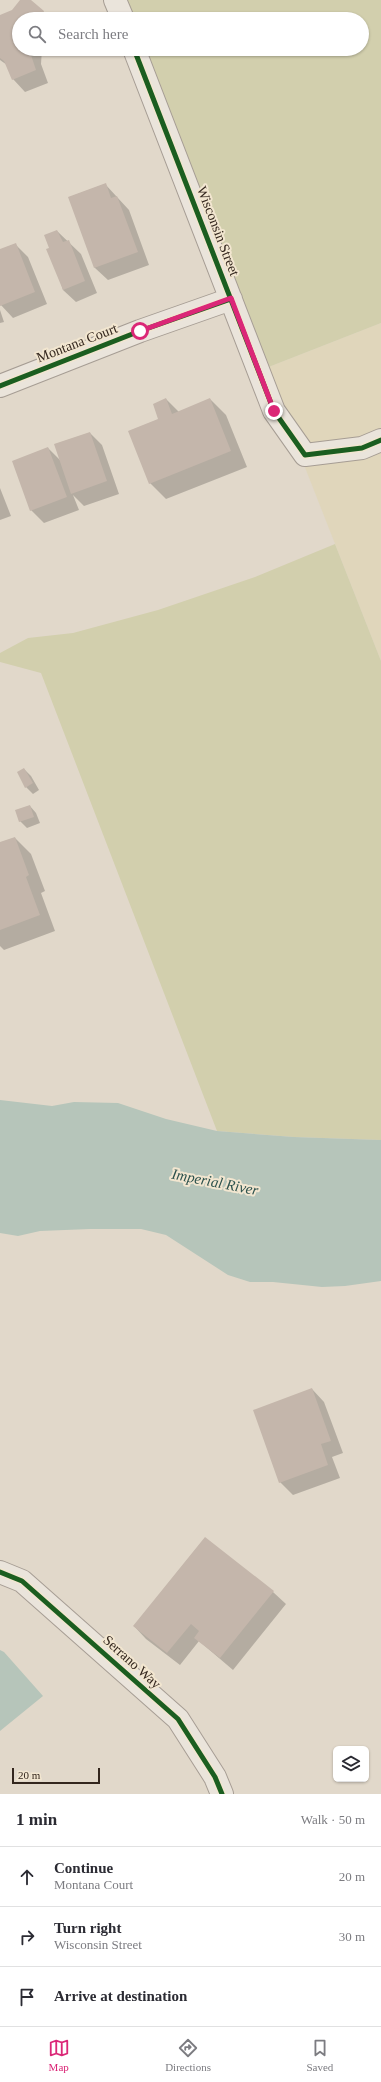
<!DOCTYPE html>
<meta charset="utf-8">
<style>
body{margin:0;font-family:"Times New Roman",serif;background:#f2f2f3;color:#2b2b33}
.controls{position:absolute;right:12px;bottom:12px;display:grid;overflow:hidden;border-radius:6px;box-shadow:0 1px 3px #0004}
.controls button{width:36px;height:36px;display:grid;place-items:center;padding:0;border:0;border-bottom:1px solid #e1e1e2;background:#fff;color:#2b2b33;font:20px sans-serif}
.scale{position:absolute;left:12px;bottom:10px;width:88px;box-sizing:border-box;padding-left:4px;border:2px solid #33261d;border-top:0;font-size:11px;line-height:14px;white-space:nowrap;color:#33261d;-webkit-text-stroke:3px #f2e6d0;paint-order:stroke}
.stop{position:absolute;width:12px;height:12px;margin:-9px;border:3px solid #db2777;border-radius:50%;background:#fff}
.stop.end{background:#db2777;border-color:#fff;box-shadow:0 1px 4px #0008}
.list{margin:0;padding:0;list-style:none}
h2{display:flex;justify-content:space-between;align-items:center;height:52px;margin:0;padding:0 16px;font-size:17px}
h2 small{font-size:13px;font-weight:400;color:#7c7c81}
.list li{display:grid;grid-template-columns:26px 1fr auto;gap:12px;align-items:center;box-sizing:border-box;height:60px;padding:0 16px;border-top:1px solid #e1e1e2}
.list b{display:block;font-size:15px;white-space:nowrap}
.list p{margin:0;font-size:13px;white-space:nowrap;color:#7c7c81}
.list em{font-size:13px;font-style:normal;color:#7c7c81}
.icon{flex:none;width:22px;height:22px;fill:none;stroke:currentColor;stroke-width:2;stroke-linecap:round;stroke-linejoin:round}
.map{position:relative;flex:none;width:381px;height:1794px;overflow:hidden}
.search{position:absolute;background:#fff;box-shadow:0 1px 3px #0004;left:12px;right:12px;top:12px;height:44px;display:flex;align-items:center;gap:10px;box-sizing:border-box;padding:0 14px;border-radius:22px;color:#7c7c81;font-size:15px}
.sheet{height:232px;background:#fff}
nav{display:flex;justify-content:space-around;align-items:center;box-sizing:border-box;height:56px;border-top:1px solid #e1e1e2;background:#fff;font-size:11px;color:#7c7c81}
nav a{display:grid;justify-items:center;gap:2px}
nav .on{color:#db2777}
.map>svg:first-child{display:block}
.farmland{fill:#e0d6bb}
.green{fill:#d2cfad}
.water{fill:#b6c5ba}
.shadow{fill:#0003}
.building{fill:#c4b6ab}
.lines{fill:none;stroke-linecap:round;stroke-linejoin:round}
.minor-casing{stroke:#a69d94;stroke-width:24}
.minor{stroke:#eae4db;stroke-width:22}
.cycleway-casing{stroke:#f2e6d0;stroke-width:8}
.cycleway{stroke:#1b5e20;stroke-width:5}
.route{stroke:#db2777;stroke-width:5}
.labels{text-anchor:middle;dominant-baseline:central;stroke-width:4;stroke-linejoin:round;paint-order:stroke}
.street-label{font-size:14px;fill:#33261d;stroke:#f2e6d0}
.water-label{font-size:15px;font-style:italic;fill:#2d524d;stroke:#f2e6d0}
</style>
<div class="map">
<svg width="381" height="1794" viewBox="0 0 381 1794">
<rect width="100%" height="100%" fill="#e1d8ca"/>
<path class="farmland" d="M381 323V661L266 368Z"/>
<path class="green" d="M122 0H381V323L266 368 141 49H362V19H130Z
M335 544 381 661V1140L294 1137 217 1131 41 673 0 662V653L28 638 73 633 158 610 255 577Z"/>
<path class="water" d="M0 1100 52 1106 74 1102 118 1103 166 1119 217 1131 294 1137 381 1140V1281L345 1286 322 1287 273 1282H250L228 1275 166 1235 141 1229H90L40 1231 18 1236 0 1233Z
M0 1650 4 1652 43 1696 0 1731Z"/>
<path class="shadow" d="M21 0H29L51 19H19V49H42L41 64 48 83 25 92 13 79 7 65 0 60V16L13 11Z
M105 184 129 210 149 265 108 280 95 268 70 197Z
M57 231 81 254 97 293 76 302 63 290 50 248Z
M15 244 28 257 47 304 13 318 0 304V250Z
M0 310 4 322 0 323Z
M166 399 179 412 210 399 226 415 247 467 166 499 150 483 160 419Z
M90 433 102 445 119 494 84 506 73 495 79 510 44 523 31 510 48 448 61 461Z
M0 488 11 516 0 520Z
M24 769 31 776 39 790 33 794 26 787Z
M30 806 36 813 40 823 27 828 20 821Z
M15 838 31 854 45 891 41 893 55 931 4 950 0 946V844Z
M312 1389 324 1402 343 1453 332 1457 340 1478 293 1495 280 1482Z
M205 1538 273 1592 286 1604 233 1670 199 1641 180 1665 146 1639 134 1626Z"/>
<path class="building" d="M20 0H31L44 11 43 14 48 19H19V49H29L36 70 12 80 4 61 0 58V15L12 10Z
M106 183 111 198 117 196 138 252 94 268 68 197Z
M57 230 63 242 69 240 85 281 63 290 46 249 49 248 44 235Z
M16 243 35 292 0 306V249Z
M166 398 172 414 210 398 231 451 149 484 128 431 158 419 153 404Z
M90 432 107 481 71 494 54 444Z
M48 447 67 497 30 511 12 461Z
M24 768 33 783 25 788 17 772Z
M30 805 34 817 19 822 15 810Z
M15 837 29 875 26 877 40 915 0 930V842Z
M312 1388 331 1441 321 1444 328 1465 279 1483 253 1410Z
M205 1537 274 1591 220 1658 194 1638 199 1631 191 1624 167 1653 133 1626Z"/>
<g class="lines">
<defs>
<path id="minor" d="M115 0 123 19
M134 49 274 411 305 455 362 448 381 440
M0 386 140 331 231 299
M0 1572 22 1581 178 1719 215 1777 222 1794"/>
</defs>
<use href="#minor" class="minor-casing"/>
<use href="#minor" class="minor"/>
<defs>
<path id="cycleway" d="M134 49 274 411 305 455 362 448 381 440
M0 386 140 331 231 299
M0 1572 22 1581 178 1719 215 1777 222 1794"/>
</defs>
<use href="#cycleway" class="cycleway-casing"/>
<use href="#cycleway" class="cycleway"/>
</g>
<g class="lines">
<path class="route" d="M140 331 231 298 274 411"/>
</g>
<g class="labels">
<g class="street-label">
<text transform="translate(218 231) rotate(69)">Wisconsin Street</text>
<text transform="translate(77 343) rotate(-21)">Montana Court</text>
<text transform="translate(132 1662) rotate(42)">Serrano Way</text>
</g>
<g class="water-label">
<text transform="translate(215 1182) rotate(11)">Imperial River</text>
</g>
</g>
</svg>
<div class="controls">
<button><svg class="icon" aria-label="layers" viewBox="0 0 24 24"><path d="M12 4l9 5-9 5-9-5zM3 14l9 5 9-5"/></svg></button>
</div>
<div class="scale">20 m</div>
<div class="stop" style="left:140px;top:331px"></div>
<div class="stop end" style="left:274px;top:411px"></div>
<div class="search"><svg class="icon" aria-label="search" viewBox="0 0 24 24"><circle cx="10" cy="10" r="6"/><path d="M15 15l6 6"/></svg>Search here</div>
</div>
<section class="sheet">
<h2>1 min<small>Walk · 50 m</small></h2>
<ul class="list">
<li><svg class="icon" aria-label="ahead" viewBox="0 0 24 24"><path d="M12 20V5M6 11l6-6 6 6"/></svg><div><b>Continue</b><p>Montana Court</p></div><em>20 m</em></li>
<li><svg class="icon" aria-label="right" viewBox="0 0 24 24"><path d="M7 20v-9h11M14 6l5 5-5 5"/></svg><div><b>Turn right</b><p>Wisconsin Street</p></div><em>30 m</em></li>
<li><svg class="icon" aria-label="arrive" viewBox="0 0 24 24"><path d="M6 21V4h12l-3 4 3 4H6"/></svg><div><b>Arrive at destination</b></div></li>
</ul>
</section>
<nav>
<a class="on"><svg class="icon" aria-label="map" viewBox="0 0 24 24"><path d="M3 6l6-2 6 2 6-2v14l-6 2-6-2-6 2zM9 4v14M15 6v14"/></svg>Map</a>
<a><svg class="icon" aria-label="directions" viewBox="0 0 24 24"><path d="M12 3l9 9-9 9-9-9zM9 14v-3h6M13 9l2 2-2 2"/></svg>Directions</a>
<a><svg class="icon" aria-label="saved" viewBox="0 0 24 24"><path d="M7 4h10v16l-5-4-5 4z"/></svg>Saved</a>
</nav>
